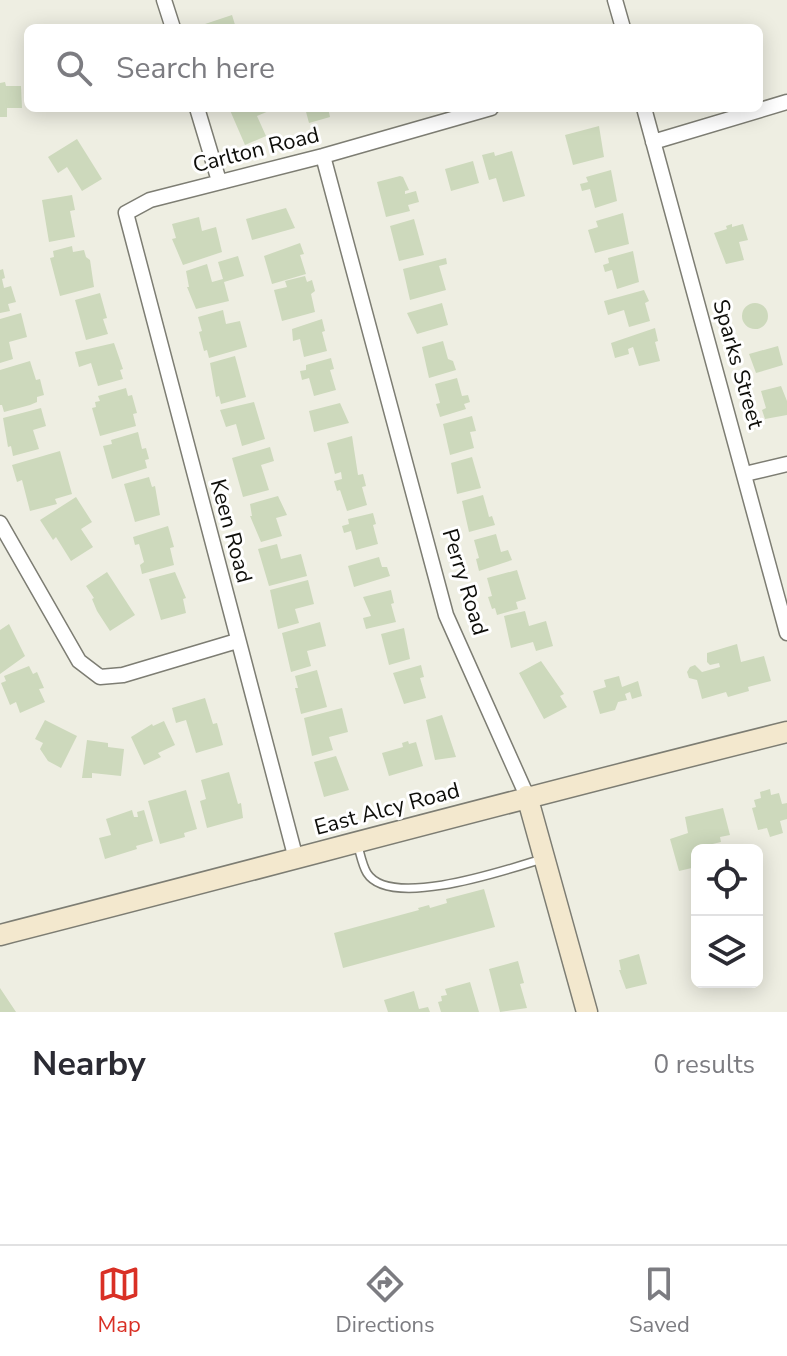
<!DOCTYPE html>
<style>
body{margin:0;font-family:"Nunito Sans",sans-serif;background:#f2f2f3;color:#2b2b33}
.controls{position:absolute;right:24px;bottom:24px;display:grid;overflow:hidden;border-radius:12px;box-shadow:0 4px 20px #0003}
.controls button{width:72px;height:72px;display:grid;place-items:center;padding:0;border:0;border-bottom:2px solid #e1e1e2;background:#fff;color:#2b2b33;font:40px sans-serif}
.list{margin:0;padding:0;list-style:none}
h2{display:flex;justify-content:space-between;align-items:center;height:104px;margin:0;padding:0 32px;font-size:34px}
h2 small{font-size:26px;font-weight:400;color:#7c7c81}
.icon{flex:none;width:44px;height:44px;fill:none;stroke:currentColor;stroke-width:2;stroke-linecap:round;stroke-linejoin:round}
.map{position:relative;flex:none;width:787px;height:1012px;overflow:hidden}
.search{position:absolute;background:#fff;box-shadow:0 4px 20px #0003;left:24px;right:24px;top:24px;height:88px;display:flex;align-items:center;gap:20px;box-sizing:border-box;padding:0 28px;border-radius:12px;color:#7c7c81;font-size:30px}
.sheet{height:232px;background:#fff}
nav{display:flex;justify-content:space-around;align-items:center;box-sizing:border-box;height:112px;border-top:2px solid #e1e1e2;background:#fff;font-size:22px;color:#7c7c81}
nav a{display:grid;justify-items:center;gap:4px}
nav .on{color:#d93025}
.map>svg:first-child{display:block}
.building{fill:#cdd9bc}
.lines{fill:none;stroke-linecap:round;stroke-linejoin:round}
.lane-casing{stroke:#7d7d73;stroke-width:10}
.street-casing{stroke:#7d7d73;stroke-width:17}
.secondary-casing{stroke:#7d7d73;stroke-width:23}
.lane{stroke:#fff;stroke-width:7}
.street{stroke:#fff;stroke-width:14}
.secondary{stroke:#f3e8ce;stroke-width:20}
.labels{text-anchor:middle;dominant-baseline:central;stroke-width:6;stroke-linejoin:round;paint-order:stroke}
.street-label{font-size:22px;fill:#0e0e0a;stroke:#fff}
</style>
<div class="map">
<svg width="787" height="1012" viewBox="0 0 787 1012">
<rect width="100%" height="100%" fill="#eeeee2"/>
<path class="building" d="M232 15 236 28H203L202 25Z
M5 82 6 86H21L22 108H7V117H0V83Z
M229 108H276L257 116 266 136 245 145Z
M305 108H328L330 117 309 123Z
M599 126 604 157 573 165 565 135Z
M77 139 102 179 82 191 67 167 58 173 48 157Z
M512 151 525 196 503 202 496 178 489 180 482 155 494 152 495 156Z
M473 161 479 183 451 191 445 169Z
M611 170 617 201 595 208 590 189 582 191 580 184 588 182 586 177Z
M400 176 403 177 409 190 405 191V194L416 191 419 202 408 205 410 211 386 217 377 182Z
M72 195 75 210 70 211 75 237 49 242 42 200Z
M286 208 295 228 252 240 246 219Z
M623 213 629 244 595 253 588 230 598 227 596 221Z
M199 217 202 231 216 227 222 252 183 265 172 239 176 238 172 224Z
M414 219 424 255 399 261 390 226Z
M732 224V227L743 224 748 240 739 242 744 260 726 264 714 233 727 229 726 226Z
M300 243 304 254 300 255 306 274 272 284 264 256Z
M72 246 73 252 84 250 86 257 90 260 94 287 60 296 50 258 54 257 53 251Z
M633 251 639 282 617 289 612 270 605 272 603 265 609 263 608 258Z
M238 256 244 276 224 282 229 301 196 309 187 287H189L186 271 207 264 212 282 223 279 218 262Z
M446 258 447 264 439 266 446 290 410 300 403 269Z
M3 269 5 278 2 279 4 288 11 286 16 302 8 304 10 311 0 313V270Z
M305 276 307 282 312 280 315 291 311 294 315 312 282 321 274 290 287 287 285 281Z
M644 290 649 301 645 303 650 321 629 327 624 310 608 315 604 301Z
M100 293 107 318 103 319 108 334 86 340 75 300Z
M742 316a13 13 0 1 1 26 0a13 13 0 1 1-26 0Z
M442 303 448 325 417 334 407 313Z
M223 310 226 324 240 321 247 347 209 358 207 350 204 351 199 332 202 331 198 317Z
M21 313 27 337 9 342 13 359 0 363V319Z
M322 319 325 331 322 332 327 351 304 357 300 339 293 341 292 329Z
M655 328 658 341 655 342 660 361 639 366 633 347 628 349 629 354 615 358 611 343Z
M443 341 448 359 453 361 456 370 429 378 422 347Z
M114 343 123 369 120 370 123 379 98 386 91 363 79 367 75 352Z
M778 346 783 365 756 373 749 354Z
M235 356 246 397 221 404 219 396 216 397 210 363Z
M331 358 334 369 330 370 336 390 314 396 309 378 302 380 300 371 306 370V365Z
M30 361 36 380 40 379 44 395 37 397V402L30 405 4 412 2 405H0V370Z
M457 378 462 396 468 395 470 402 464 404 466 409 440 417 436 404 440 403 435 384Z
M781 386 787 401V415L765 419 762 410 766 408 761 391Z
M126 388 128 396 132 395 137 413 133 414 136 426 100 436 92 408 96 407 95 402 100 401 98 396Z
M254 402 265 439 242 446 236 424 226 427 220 410Z
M340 403 349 423 314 432 309 411Z
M41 408 46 426 33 430 39 449 13 456 11 446 8 447 3 418Z
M472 416 476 431 470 432 474 448 450 455 443 424Z
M138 432 142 449 146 448 149 459 145 460 147 468 112 479 103 446 112 444 111 440Z
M352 436 358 475 363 474 366 486 362 487 367 505 347 511 340 490 337 491 334 481 342 479 341 472 335 474 327 443Z
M270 447 274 461 261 465 269 490 243 497 232 458Z
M60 451 72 494 55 499 57 504 30 511 22 480 17 482 12 465Z
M472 457 481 488 457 494 451 463Z
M149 477 152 487 155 486 160 515 135 522 124 484Z
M483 495 488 513 489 517 492 516 495 525 469 532 462 501Z
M278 496 287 515 276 518 282 536 261 542 250 516H252L250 504Z
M76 497 92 522 81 529 93 547 71 561 56 537 53 540 40 520Z
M373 513 376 524 373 525 378 544 356 550 351 531 344 533 342 526 349 524 348 519Z
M168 526 174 547 170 548 174 565 142 574 140 565 144 562 139 544 135 545 133 537Z
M496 534 501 552 508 550 512 560 479 571 476 559 479 558 474 540Z
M277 544 281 559 301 554 307 576 269 586 258 549Z
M379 557 382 567H387L390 576 354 587 348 566Z
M517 570 526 599 516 602 518 609 497 615 495 608 492 609 488 597 492 596 487 578Z
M107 572 135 615 110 631 97 611 92 599 94 598 86 586Z
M175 572 186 598 183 599 186 613 161 620 149 579Z
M308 580 314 604 295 609 299 623 278 629 270 590Z
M391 590 394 603 391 604 396 622 366 629 363 618 371 616 363 597Z
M525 611 529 626 546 621 553 646 536 651 533 642 511 648 504 616Z
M320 622 326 646 307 651 311 666 291 672 282 633Z
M9 624 25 656 0 674V630Z
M404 628 410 659 389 665 381 634Z
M737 644 741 662 764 656 771 681 748 687 749 691 728 697 726 692 702 699 697 680 689 678 687 672 690 667 695 665 702 672 720 667 719 663 710 665 707 662V653Z
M541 661 564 694 560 696 567 707 544 719 519 673Z
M421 665 424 677 420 678 426 698 404 704 393 673Z
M29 666 33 674 37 672 44 688 39 689 45 702 20 713 16 702 10 705 1 683 6 681 4 676Z
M317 670 327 707 301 714 295 688H298L295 676Z
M619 676 622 687 638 681 642 696 632 699 630 692 625 694 627 700 618 702 615 710 600 714 593 691 606 687 604 680Z
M205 698 213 724 217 723 223 745 196 753 186 720 176 723 172 708Z
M342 708 348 732 329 737 333 750 312 756 304 718Z
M442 715 456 757 435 760 426 720Z
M45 720 77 736 61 768 48 761 40 749 43 743 35 739Z
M164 721 175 745 158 753 161 757 144 765 131 737 152 724 153 726Z
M87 740 108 743V747L124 749 121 776 92 773V778H82Z
M408 741 409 744 416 742 423 766 389 776 382 753 403 747 402 743Z
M336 756 349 790 324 797 314 762Z
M229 772 238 804 241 803 243 818 207 828 200 801 206 799 201 780Z
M770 789 771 795 779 793 782 804 787 803V819L780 821 783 833 770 837 767 828 758 830 752 808 756 807 754 800 761 798 760 792Z
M186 790 197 829 184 833 185 837 160 844 148 801Z
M723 808 730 835 720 837 721 842 704 846 705 850H697V856L693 857 696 867 679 871 670 839 688 833 685 817Z
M132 810 134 817H138L137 812 144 810 153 841 136 846 137 849 105 859 99 838 111 835 106 819Z
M484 889 495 927 343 968 334 933 419 910 418 908 429 905 430 908 447 903 446 899Z
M639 954 647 984 626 989 619 970H621L619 960Z
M518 961 524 983 520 984 527 1008 500 1012 489 969Z
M470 982 479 1012H441L438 1002 442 1001 441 996 447 995 445 989Z
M0 988 16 1012H0Z
M414 991 419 1009 428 1007 430 1012H388L384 1000Z"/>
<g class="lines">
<defs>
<path id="lane" d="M357 843C360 852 362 865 367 873 390 910 509 869 542 859"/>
<path id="street" d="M164 0 173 28
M615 0 623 28
M197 108 219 181
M644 108 787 633
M653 142 787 102
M323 156 446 615 527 796
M745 474 787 464
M0 523 79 661 100 677 123 675 237 641
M296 859 126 213 150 200 323 156 491 108"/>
<path id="secondary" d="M527 796 587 1012
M0 935C263 868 524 797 787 732"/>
</defs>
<use href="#lane" class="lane-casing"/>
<use href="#street" class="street-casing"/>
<use href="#secondary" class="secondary-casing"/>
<use href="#lane" class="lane"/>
<use href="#street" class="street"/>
<use href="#secondary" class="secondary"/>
</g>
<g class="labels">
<g class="street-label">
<text transform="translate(256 150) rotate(-14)">Carlton Road</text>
<text transform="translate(738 364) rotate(74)">Sparks Street</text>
<text transform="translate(231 531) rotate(75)">Keen Road</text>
<text transform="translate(465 582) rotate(73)">Perry Road</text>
<text transform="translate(387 809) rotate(-15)">East Alcy Road</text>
</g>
</g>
</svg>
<div class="controls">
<button><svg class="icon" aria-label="locate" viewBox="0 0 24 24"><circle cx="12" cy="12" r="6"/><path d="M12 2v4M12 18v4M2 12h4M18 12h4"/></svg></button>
<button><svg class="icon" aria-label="layers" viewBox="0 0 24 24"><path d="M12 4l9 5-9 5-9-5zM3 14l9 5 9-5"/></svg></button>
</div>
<div class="search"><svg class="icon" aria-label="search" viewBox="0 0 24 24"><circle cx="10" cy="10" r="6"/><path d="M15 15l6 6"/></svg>Search here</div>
</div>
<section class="sheet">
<h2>Nearby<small>0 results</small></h2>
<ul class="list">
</ul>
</section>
<nav>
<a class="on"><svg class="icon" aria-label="map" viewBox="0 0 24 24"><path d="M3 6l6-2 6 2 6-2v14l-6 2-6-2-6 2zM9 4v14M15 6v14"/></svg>Map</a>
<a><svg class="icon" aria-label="directions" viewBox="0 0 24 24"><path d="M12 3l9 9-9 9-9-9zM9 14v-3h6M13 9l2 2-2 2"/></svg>Directions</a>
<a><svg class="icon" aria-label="saved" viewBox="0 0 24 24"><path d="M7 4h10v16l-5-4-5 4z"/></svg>Saved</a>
</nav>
